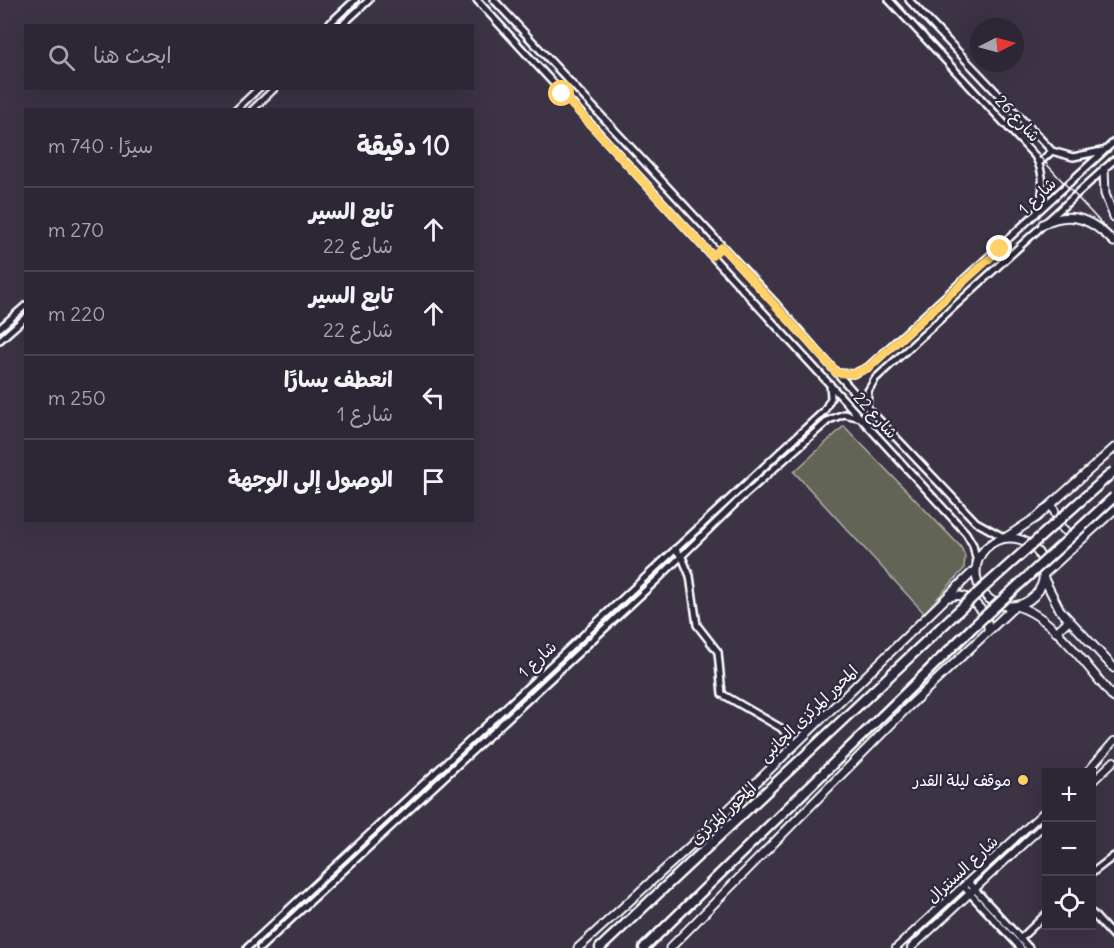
<!DOCTYPE html>
<html lang="ar">
<meta charset="utf-8">
<style>
body{margin:0;font-family:Delius,"Playpen Sans Arabic",sans-serif;background:#352e3c;color:#f1f3f6;direction:rtl}
.controls{position:absolute;right:18px;bottom:18px;display:grid;overflow:hidden;border-radius:0px;box-shadow:0 6px 24px #0002}
.controls button{width:54px;height:54px;display:grid;place-items:center;padding:0;border:0;border-bottom:2px solid #48434f;background:#2d2634;color:#f1f3f6;font:30px sans-serif}
.compass{position:absolute;left:970px;top:18px;width:54px;height:54px;border-radius:50%;background:#2d2634;box-shadow:0 6px 24px #0002;rotate:84deg}
.stop{position:absolute;width:18px;height:18px;margin:-14px;border:4px solid #ffd166;border-radius:50%;background:#fff}
.stop.end{background:#ffd166;border-color:#fff;box-shadow:0 2px 6px #0008}
.list{margin:0;padding:0;list-style:none}
h2{display:flex;justify-content:space-between;align-items:center;height:78px;margin:0;padding:0 24px;font-size:26px}
h2 small{font-size:20px;font-weight:400;color:#a7a5ac}
.list li{display:grid;grid-template-columns:39px 1fr auto;gap:18px;align-items:center;box-sizing:border-box;height:84px;padding:0 24px;border-top:2px solid #48434f}
.list b{display:block;font-size:22px;white-space:nowrap}
.list p{margin:0;font-size:20px;white-space:nowrap;color:#a7a5ac}
.list em{font-size:20px;font-style:normal;color:#a7a5ac}
.icon{flex:none;width:33px;height:33px;fill:none;stroke:currentColor;stroke-width:2;stroke-linecap:round;stroke-linejoin:round}
.map{position:relative;flex:none;width:1114px;height:948px;overflow:hidden;direction:ltr}
.search{position:absolute;background:#2d2634;box-shadow:0 6px 24px #0002;left:24px;top:24px;width:450px;height:66px;display:flex;align-items:center;gap:15px;box-sizing:border-box;padding:0 21px;border-radius:0px;color:#a7a5ac;font-size:22px}
.panel{position:absolute;background:#2d2634;box-shadow:0 6px 24px #0002;left:24px;top:108px;width:450px;height:414px;border-radius:0px;direction:rtl}
.map>svg:first-child{display:block}
.green{fill:#626557;stroke:#b0b2ab;stroke-width:1.5}
.lines{fill:none;stroke-linecap:round;stroke-linejoin:round}
.minor-casing{stroke:#fff;stroke-width:10}
.tertiary-casing{stroke:#fff;stroke-width:10}
.secondary-casing{stroke:#fff;stroke-width:11}
.trunk-casing{stroke:#fff;stroke-width:13}
.minor{stroke:#2f2a3d;stroke-width:5}
.tertiary{stroke:#2f2a3d;stroke-width:6}
.secondary{stroke:#2f2a3d;stroke-width:7}
.trunk{stroke:#2f2a3d;stroke-width:8}
.rail{stroke:#fff;stroke-width:1.5}
.trunk-bridge-casing{stroke:#fff;stroke-width:13;stroke-linecap:butt}
.trunk-bridge{stroke:#2f2a3d;stroke-width:8}
.route{stroke:#ffd166;stroke-width:8}
.poi-dot{fill:#ffd166;stroke:#2f2a3d;stroke-width:2}
.labels{text-anchor:middle;dominant-baseline:central;stroke-width:5;stroke-linejoin:round;paint-order:stroke}
.street-label{font-size:16px;fill:#fff;stroke:#2f2a3d}
.poi-label{font-size:16px;fill:#fff;stroke:#2f2a3d;text-anchor:end}
</style>
<div class="map">
<svg width="1114" height="948" viewBox="0 0 1114 948">
<rect width="100%" height="100%" fill="#3c3345"/>
<filter id="ink" filterUnits="userSpaceOnUse"><feTurbulence type="fractalNoise" baseFrequency=".0167" numOctaves="2"/><feDisplacementMap in="SourceGraphic" scale="12" xChannelSelector="R" yChannelSelector="G"/><feConvolveMatrix kernelMatrix="1 2 1 2 8 2 1 2 1" color-interpolation-filters="sRGB"/></filter>
<g filter="url(#ink)">
<path class="green" d="M844 426 961 547 965 556 964 569 924 613 794 472Z"/>
<g class="lines">
<defs>
<path id="minor" d="M477 0 966 533 973 545 977 563
M494 0 776 304 867 407 976 522 1005 538
M889 0 1035 156C1045 174 1045 195 1036 214
M909 0 1052 151 1073 157 1102 151
M327 26 355 0
M341 26 369 0
M236 110 259 88
M252 110 275 88
M1039 163 1052 151
M0 328 26 305
M0 340 26 317
M837 373 853 374 868 367 1114 142
M867 406 868 391 875 379 1114 160
M675 549 682 557 690 576 697 625 718 652 722 694 781 728 795 744
M1092 873 1114 856
M968 882 1029 948
M963 886 1021 948
M1092 913 1114 937
M1020 939 1046 914
M247 948 824 411 831 398 830 384
M260 948 658 579 740 499 829 420 844 414 861 418"/>
<path id="tertiary" d="M1087 772 1114 741
M1092 782 1114 761
M896 948 1046 810
M911 948 1046 823"/>
<path id="secondary" d="M1104 169 1105 194 1114 217
M1043 224C1073 209 1093 221 1114 242
M1052 504 1060 527 1074 537
M1005 538 1037 517 1114 448
M976 572a34 34 0 1 1 68 0a34 34 0 1 1-68 0Z
M1043 575 1114 510
M1043 577 1060 610 1114 668
M950 597C968 590 990 613 988 631
M1016 606C1053 615 1089 670 1114 698
M1056 632 1069 620
M578 948 699 838 976 569
M670 948 908 707 1015 606"/>
<path id="trunk" d="M600 948 865 699
M644 948 882 716"/>
</defs>
<use href="#minor" class="minor-casing"/>
<use href="#tertiary" class="tertiary-casing"/>
<use href="#secondary" class="secondary-casing"/>
<use href="#trunk" class="trunk-casing"/>
<use href="#minor" class="minor"/>
<use href="#tertiary" class="tertiary"/>
<use href="#secondary" class="secondary"/>
<use href="#trunk" class="trunk"/>
<path class="rail" d="M895 0 1114 237"/>
<defs>
<path id="trunk-bridge" d="M865 699 972 598 1114 471
M882 716 973 627 1114 497"/>
</defs>
<use href="#trunk-bridge" class="trunk-bridge-casing"/>
<use href="#trunk-bridge" class="trunk-bridge"/>
</g>
</g>
<g class="lines" filter="url(#ink)">
<path class="route" d="M562 94 712 256 722 247 837 373 853 374 868 368 1000 249"/>
</g>
<circle class="poi-dot" cx="1023" cy="780" r="6"/>
<g class="labels">
<g class="street-label">
<text transform="translate(1018 118) rotate(47)">شارع 26</text>
<text transform="translate(1037 196) rotate(-44)">شارع 1</text>
<text transform="translate(876 415) rotate(48)">شارع 22</text>
<text transform="translate(537 659) rotate(-43)">شارع 1</text>
<text transform="translate(808 713) rotate(-44)">المحور المركزى الجانبى</text>
<text transform="translate(723 813) rotate(-43)">المحور المركزى</text>
<text transform="translate(962 869) rotate(-43)">شارع السنترال</text>
</g>
<g class="poi-label">
<text x="1011" y="780">موقف ليلة القدر</text>
</g>
</g>
</svg>
<div class="controls">
<button>+</button>
<button>−</button>
<button><svg class="icon" aria-label="locate" viewBox="0 0 24 24"><circle cx="12" cy="12" r="6"/><path d="M12 2v4M12 18v4M2 12h4M18 12h4"/></svg></button>
</div>
<svg class="compass" viewBox="-18 -18 36 36"><path d="M0-13l5 13h-10z" fill="#e53935"/><path d="M0 13l5-13h-10z" fill="#a7a5ac"/></svg>
<div class="stop" style="left:562px;top:94px"></div>
<div class="stop end" style="left:1000px;top:249px"></div>
<div class="search"><svg class="icon" aria-label="search" viewBox="0 0 24 24"><circle cx="10" cy="10" r="6"/><path d="M15 15l6 6"/></svg>ابحث هنا</div>
<section class="panel">
<h2>10 دقيقة<small>سيرًا · 740 m</small></h2>
<ul class="list">
<li><svg class="icon" aria-label="ahead" viewBox="0 0 24 24"><path d="M12 20V5M6 11l6-6 6 6"/></svg><div><b>تابع السير</b><p>شارع 22</p></div><em>270 m</em></li>
<li><svg class="icon" aria-label="ahead" viewBox="0 0 24 24"><path d="M12 20V5M6 11l6-6 6 6"/></svg><div><b>تابع السير</b><p>شارع 22</p></div><em>220 m</em></li>
<li><svg class="icon" aria-label="left" viewBox="0 0 24 24"><path d="M17 20v-9H6M10 6l-5 5 5 5"/></svg><div><b>انعطف يسارًا</b><p>شارع 1</p></div><em>250 m</em></li>
<li><svg class="icon" aria-label="arrive" viewBox="0 0 24 24"><path d="M6 21V4h12l-3 4 3 4H6"/></svg><div><b>الوصول إلى الوجهة</b></div></li>
</ul>
</section>
</div>
